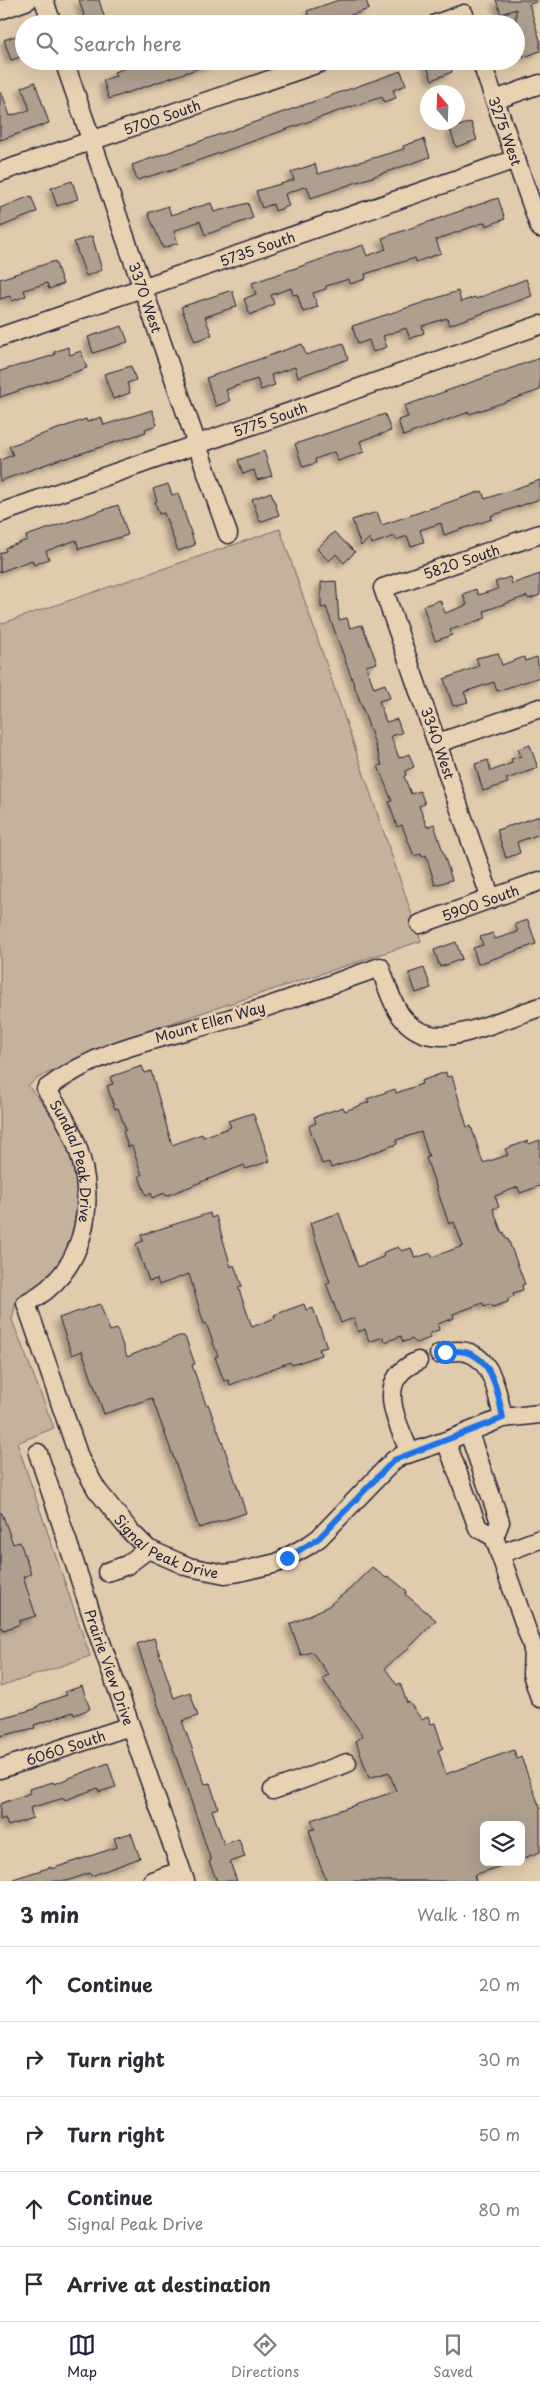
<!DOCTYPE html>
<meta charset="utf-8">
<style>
body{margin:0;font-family:"Playpen Sans",sans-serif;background:#f2f2f3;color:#2b2b33}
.controls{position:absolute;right:15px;bottom:15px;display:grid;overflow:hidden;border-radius:8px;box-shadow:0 5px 20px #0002}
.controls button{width:45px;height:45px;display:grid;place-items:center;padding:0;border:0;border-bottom:1px solid #e1e1e2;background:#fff;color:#2b2b33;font:25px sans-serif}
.compass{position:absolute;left:420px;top:85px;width:45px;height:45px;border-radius:50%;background:#fff;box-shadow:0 5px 20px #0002;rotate:341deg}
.stop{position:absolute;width:15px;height:15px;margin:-11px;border:4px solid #1a73e8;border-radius:50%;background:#fff}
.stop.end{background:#1a73e8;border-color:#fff;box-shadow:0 1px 5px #0008}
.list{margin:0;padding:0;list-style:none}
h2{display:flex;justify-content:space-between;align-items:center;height:65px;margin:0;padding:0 20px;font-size:21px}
h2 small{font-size:16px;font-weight:400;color:#7c7c81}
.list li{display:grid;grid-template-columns:32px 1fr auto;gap:15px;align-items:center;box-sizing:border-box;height:75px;padding:0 20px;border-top:1px solid #e1e1e2}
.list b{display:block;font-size:19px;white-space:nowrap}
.list p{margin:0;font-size:16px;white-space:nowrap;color:#7c7c81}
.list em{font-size:16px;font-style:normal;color:#7c7c81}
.icon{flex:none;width:28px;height:28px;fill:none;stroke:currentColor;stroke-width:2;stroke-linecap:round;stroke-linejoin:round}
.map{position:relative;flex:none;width:540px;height:1881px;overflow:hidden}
.search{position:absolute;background:#fff;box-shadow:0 5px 20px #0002;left:15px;right:15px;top:15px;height:55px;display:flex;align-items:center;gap:12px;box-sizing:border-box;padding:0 18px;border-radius:28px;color:#7c7c81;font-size:19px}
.sheet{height:440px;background:#fff}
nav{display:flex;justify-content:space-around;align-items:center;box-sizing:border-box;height:70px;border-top:1px solid #e1e1e2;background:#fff;font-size:14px;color:#7c7c81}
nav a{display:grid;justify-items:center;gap:2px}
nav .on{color:#22223b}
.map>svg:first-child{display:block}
.green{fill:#c5b29d;stroke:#746a6c}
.building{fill:#ae9f8f;stroke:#22223b;filter:url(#shadow)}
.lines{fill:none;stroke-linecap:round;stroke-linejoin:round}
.minor-casing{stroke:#22223b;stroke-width:21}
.minor{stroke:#e9d2b2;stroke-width:18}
.route{stroke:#1a73e8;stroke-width:6}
.labels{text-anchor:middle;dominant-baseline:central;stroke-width:5;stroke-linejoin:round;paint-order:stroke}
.street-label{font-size:14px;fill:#22223b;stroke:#e9d2b2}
</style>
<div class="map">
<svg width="540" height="1881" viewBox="0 0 540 1881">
<defs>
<filter id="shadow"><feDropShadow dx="-4.5" dy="4.5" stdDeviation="2.5" flood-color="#0004"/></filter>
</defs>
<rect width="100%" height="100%" fill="#e1cbad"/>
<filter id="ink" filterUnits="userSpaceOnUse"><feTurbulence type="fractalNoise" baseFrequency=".02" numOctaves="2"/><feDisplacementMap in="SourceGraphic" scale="10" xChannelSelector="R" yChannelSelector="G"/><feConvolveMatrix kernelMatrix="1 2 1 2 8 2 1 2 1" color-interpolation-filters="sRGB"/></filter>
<g filter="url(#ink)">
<path class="green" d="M280 529 421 941 107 1044 36 1079 28 1086C38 1098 48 1109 56 1122 89 1182 89 1267 17 1297L12 1320 54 1428 17 1443 90 1656 0 1687V624Z"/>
<path class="building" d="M79 0H99L105 19 87 24Z
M339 0H366L369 9 324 24H311L307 11Z
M496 0H537V2L529 4 540 40V51L524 57 520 45 516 46V9L501 14Z
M21 34 24 56 11 60 4 40Z
M138 61H150L151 65 161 61H214V63L109 99 103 80 116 76 114 72 139 64Z
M425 61H448L452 72 432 80Z
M401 71 406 85 393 90 396 98 384 102 382 97 350 107 174 169 137 180 132 165Z
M35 82 49 123 0 140V93H2L10 116 30 110 22 87Z
M471 122 477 140 456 147 450 129Z
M424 139 430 157 311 198 307 186 285 194 289 206 275 211 273 204 262 208 256 191 294 180 291 172 315 164 318 174 404 149 403 146Z
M72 181 78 199 57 206 51 188Z
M31 196 37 212 0 227V208Z
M498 198 505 219 486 226 485 222 436 240 441 253 416 262 415 258 365 274 366 279 350 284 349 279 326 286V289L313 293 318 307 303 312 297 294 293 295 291 288 271 295 274 304 250 315 244 299 256 294 252 283 363 245 367 256 386 249 382 238Z
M211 203 214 212 248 203 253 218 205 235 200 221 174 231 178 243 163 248 148 213 168 206 171 215Z
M92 236 102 270 86 276 74 242Z
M55 261 63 284 49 289 47 283 24 290 26 296 12 301 10 296 0 299V279Z
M526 279 532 296 449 325 447 318 422 326 424 333 410 339 406 328 383 336 387 347 373 352 369 340 358 344 352 326 458 291 461 302 475 297 476 299Z
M232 290 237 306 205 317 212 335 195 341 181 307Z
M122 326 128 342 93 353 88 337Z
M343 343 348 359 298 377 295 367 271 375 275 385 261 390 257 379 236 386 226 390 230 401 216 406 206 378 302 344 306 355Z
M68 347 70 355 81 351 87 368 0 397V371L55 355 54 352Z
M540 358V390L470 414 469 412 403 436 398 420 408 417 404 406Z
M131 366 136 380 127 383 130 393 113 399 104 374Z
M152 410 157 425 145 429 146 432 64 459 63 458 0 481V460L13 455 9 446 86 419 87 422 101 417 104 425Z
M385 414 391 431 360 441 364 452 338 461 334 452 315 459 316 463 303 467 295 444Z
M264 451 272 476 257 480 254 470 243 474 238 460Z
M540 480V499L491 516 492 519 444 535 441 523 420 530 424 542 411 546 407 536 396 540 395 536 372 544 370 538 361 546 352 520 377 512 382 525 482 491 485 499Z
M168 484 172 495 178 493 195 545 178 551 164 513 159 514 155 502 157 501 153 489Z
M271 492 279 515 260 522 252 499Z
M118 505 128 535 79 549 76 540 46 551 49 559 34 565 32 560 0 572V553L6 551 5 548 27 540 26 536Z
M334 532 355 552 344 563 336 554 329 561 317 549Z
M540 574V595L529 599 527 596 484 611 486 618 450 630 452 635 435 641 423 606 440 600 445 613 467 605 463 594 476 589 478 595 498 589 495 582 510 577 512 584Z
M336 581 339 620 347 618 350 628 362 625 377 663 366 666 374 688 385 684 390 698 379 701 386 722 397 719 402 733 391 736 399 758 409 754 414 767 405 771 406 775 404 776 411 794 420 791 425 804 419 806 427 827 434 824 452 880 435 885 426 855 422 857 421 854 414 856 402 825 397 827 389 802 392 801 378 766 382 765 366 718 326 607 321 608V582Z
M498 653 502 665 524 657 525 661 537 657 540 677 497 691 494 682 464 692 468 702 453 706 444 679 479 666 476 658Z
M530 745 538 768 506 779 508 783 483 791 475 764 488 760 491 771 512 763 511 759 521 756 518 749Z
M540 816V834L517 842 520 853 506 858 497 830Z
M528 920 536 944 478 964 473 948 483 945 480 937 493 933 495 939 518 932 515 924Z
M456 942 462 959 440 967 434 950Z
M424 968 431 988 416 993 409 973Z
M142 1066 145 1073 151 1071 172 1145 202 1134 203 1137 231 1127 228 1121 253 1113 270 1161 246 1169 244 1165 166 1196 165 1193 152 1198 151 1193 146 1195 139 1176 142 1175 132 1146 128 1147 123 1131 126 1130 118 1108 115 1109 107 1086 113 1084 110 1077Z
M446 1072 447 1077 452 1076 467 1127 471 1126 483 1163 508 1155 505 1149 528 1141 529 1144 540 1140V1186L520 1193 518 1187 495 1196 499 1207 493 1209 502 1233 504 1232 506 1239H508L525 1284 522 1285 523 1290 513 1293 514 1296 508 1298V1302L493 1307 490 1304 484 1306 483 1303 453 1314 454 1318 438 1324 439 1330 430 1333V1338L416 1343 412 1339 403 1342 401 1336 385 1342 383 1337 369 1342 365 1329 358 1332 354 1318 341 1323 326 1283 330 1282 310 1223 339 1213 358 1267 383 1257 384 1252 398 1247 402 1251 411 1248 415 1258 431 1253 432 1257 463 1246 454 1222 449 1224 426 1158 429 1157 421 1132 396 1140 397 1144 331 1168 329 1162 322 1164 309 1126 316 1123 314 1117 343 1107 345 1111 369 1102 367 1099 395 1089 396 1093 422 1084 421 1081Z
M210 1213 211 1218 216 1216 231 1267 234 1265 242 1286 238 1287 252 1327 275 1318 274 1315 304 1304 306 1310 313 1308 327 1347 319 1349 321 1355 292 1365 290 1362 230 1385 229 1380 224 1381 215 1357 218 1356 206 1323 204 1324 189 1274 159 1285 157 1279 149 1281 136 1244 143 1241 141 1235Z
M100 1304 110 1331 117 1329 127 1357 179 1336H184L186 1339 195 1364 192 1365 206 1405 208 1404 222 1441 246 1513 199 1528 152 1398 104 1414 82 1351 72 1355 59 1318Z
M0 1513H2L13 1544 20 1542 31 1574 23 1577 36 1616 19 1621 20 1624 4 1630 2 1627H0Z
M372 1567 386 1578 388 1576 397 1583 407 1591 405 1594 436 1620 412 1645 385 1668 397 1685 400 1683 407 1703 409 1702 422 1720 428 1716 431 1724 435 1723 443 1748 438 1750 446 1774 514 1750 517 1759 521 1757 540 1808V1852L521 1859V1825H484V1862L507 1864 474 1875 476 1881H327L320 1865 309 1830 315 1829 311 1820 396 1791 389 1772 369 1778 356 1741 363 1736 322 1678 329 1675 312 1652 301 1655 290 1624 327 1607 350 1589Z
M154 1638 174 1698 190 1692 198 1716 182 1721 205 1784 210 1783 218 1808 212 1810 224 1844 239 1839 245 1857 230 1862 237 1881H217L209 1862 211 1861 198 1821 137 1644Z
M82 1686 90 1709 74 1715 73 1712 34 1725 35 1728 0 1736V1718L35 1709 40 1704 67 1695 65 1692Z
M108 1763 116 1787 99 1792 98 1788 65 1800 64 1798 30 1808 33 1818 8 1826 5 1818 0 1820V1804L30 1793 29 1789 53 1782 54 1784Z
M131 1833 140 1858 91 1876 90 1873 67 1881H14L13 1879 51 1867V1869L117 1847 114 1838Z"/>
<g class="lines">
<defs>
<g id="minor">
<path d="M44 0 52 24"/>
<path d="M0 10 28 0"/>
<path d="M436 24 464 14"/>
<path id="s1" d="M64 61 228 534"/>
<path id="s2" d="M481 61 540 228"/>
<path d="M495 100 540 84"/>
<path id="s3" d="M0 172 325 61"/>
<path id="s4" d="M0 337 516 159"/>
<path id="s5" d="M0 513 540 325"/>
<path d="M438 743 540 708"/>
<path id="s6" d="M491 899 383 588 540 534"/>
<path id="s7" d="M420 924 540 881"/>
<path id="s8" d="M540 1007C523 1013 506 1019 489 1025 459 1035 425 1047 401 1016 391 1002 386 983 380 967 328 985 277 1005 225 1020 160 1039 102 1047 46 1089 58 1107 70 1125 77 1146 98 1204 85 1274 26 1303L80 1460 97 1490 130 1531 148 1549 189 1567 225 1574 239 1572 277 1563 309 1545 319 1538 394 1460 401 1456 446 1441 503 1418 540 1414"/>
<path d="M439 1354C488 1339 495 1382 503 1418"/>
<path d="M469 1433 500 1522 494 1537"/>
<path d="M446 1441 478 1528 494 1537 533 1648 540 1657"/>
<path id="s9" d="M38 1453 96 1628 185 1881"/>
<path d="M410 1453C396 1419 374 1380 418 1361"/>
<path d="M500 1554 540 1539"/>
<path d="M107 1572 127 1565 148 1549"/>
<path d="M533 1648 532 1674 540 1698"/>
<path id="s10" d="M0 1769 130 1726"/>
<path d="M273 1790 347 1763"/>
<path d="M152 1881 181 1871"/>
</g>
</defs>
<use href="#minor" class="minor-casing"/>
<use href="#minor" class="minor"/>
</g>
</g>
<g class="lines" filter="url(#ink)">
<path class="route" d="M287 1558 319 1538 394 1460 503 1418C496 1385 490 1344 445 1352"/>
</g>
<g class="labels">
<g class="street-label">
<text stroke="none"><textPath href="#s3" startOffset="171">5700 South</textPath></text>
<text stroke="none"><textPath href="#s2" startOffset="74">3275 West</textPath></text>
<text stroke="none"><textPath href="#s4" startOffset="272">5735 South</textPath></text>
<text stroke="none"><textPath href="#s1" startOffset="250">3370 West</textPath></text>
<text stroke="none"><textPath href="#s5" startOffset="286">5775 South</textPath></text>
<text stroke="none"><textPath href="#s6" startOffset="412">5820 South</textPath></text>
<text transform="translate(438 743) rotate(71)">3340 West</text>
<text stroke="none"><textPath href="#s7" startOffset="64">5900 South</textPath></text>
<text transform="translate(210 1022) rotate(-16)">Mount Ellen Way</text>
<text stroke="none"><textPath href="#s8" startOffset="639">Sundial Peak Drive</textPath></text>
<text stroke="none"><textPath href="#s8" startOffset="1100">Signal Peak Drive</textPath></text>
<text stroke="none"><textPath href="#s9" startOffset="226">Prairie View Drive</textPath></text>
<text stroke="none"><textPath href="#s10" startOffset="69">6060 South</textPath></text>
</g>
</g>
</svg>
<div class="controls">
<button><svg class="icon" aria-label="layers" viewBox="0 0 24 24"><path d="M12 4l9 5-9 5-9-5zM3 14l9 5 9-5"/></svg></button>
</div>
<svg class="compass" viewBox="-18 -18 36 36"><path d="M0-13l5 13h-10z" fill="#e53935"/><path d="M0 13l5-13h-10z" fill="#7c7c81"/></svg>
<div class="stop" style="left:445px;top:1352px"></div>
<div class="stop end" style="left:287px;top:1558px"></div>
<div class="search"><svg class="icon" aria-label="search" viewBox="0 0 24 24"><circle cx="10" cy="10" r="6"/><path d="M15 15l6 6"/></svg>Search here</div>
</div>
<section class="sheet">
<h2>3 min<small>Walk · 180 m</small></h2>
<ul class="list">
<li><svg class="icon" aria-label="ahead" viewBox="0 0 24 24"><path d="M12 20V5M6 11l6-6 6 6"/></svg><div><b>Continue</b></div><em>20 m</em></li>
<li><svg class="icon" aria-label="right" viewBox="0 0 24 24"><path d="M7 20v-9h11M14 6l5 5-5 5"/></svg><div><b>Turn right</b></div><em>30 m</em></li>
<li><svg class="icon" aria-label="right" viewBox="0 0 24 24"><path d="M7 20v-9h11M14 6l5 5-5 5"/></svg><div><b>Turn right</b></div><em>50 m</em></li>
<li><svg class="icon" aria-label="ahead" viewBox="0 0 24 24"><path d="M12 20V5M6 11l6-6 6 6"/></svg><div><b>Continue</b><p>Signal Peak Drive</p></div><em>80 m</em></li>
<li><svg class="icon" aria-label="arrive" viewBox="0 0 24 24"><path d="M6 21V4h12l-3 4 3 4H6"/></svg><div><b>Arrive at destination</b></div></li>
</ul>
</section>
<nav>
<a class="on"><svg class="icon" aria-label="map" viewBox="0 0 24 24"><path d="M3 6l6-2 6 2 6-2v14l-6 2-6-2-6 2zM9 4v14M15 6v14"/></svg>Map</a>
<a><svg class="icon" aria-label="directions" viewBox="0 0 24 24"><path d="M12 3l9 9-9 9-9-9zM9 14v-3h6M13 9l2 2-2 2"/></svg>Directions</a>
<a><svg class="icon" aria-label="saved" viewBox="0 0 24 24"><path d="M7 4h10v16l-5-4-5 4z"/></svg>Saved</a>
</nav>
